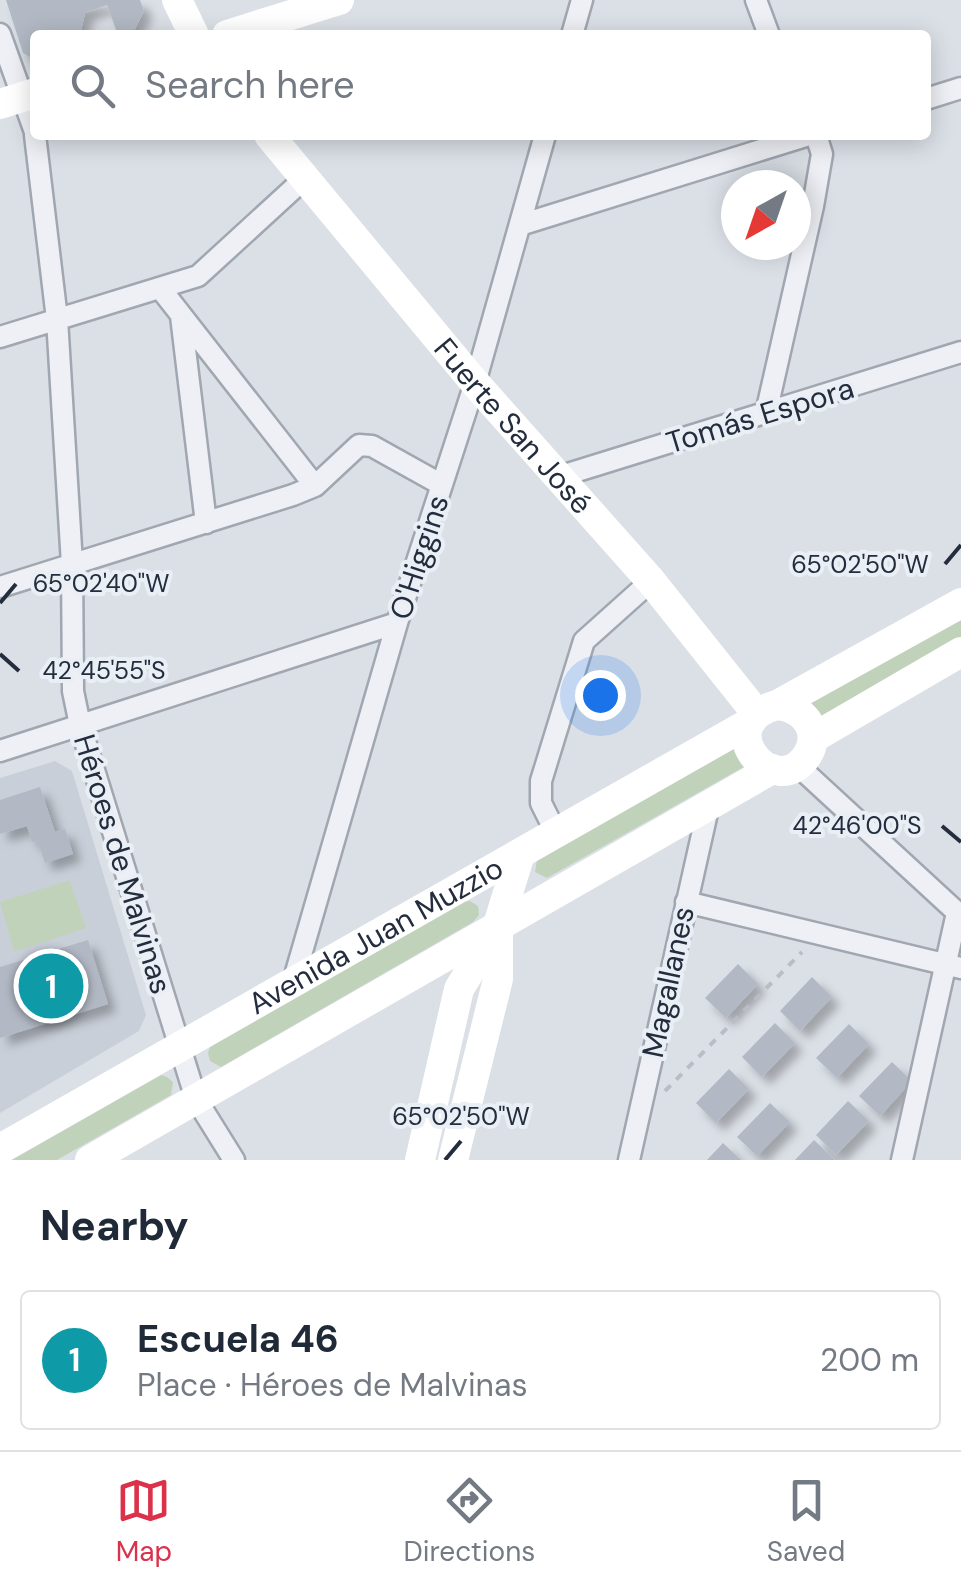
<!DOCTYPE html>
<meta charset="utf-8">
<style>
body{margin:0;font-family:"DM Sans",sans-serif;background:#f2f2f3;color:#1f2937}
.compass{position:absolute;left:721px;top:170px;width:90px;height:90px;border-radius:50%;background:#fff;box-shadow:0 5px 25px #0003;rotate:220deg}
.you{position:absolute;left:600px;top:695px;width:35px;height:35px;margin:-25px;border:8px solid #fff;border-radius:50%;background:#1a73e8;box-shadow:0 0 0 15px #1a73e833}
.badge{display:grid;place-items:center;width:65px;height:65px;border-radius:50%;background:#db314a;color:#fff;font-size:32px;font-weight:700}
.pin{position:absolute;translate:-50% -50%;border:5px solid #fff;box-shadow:0 2px 10px #0006}
.list{margin:0;padding:0;list-style:none}
h2{display:flex;justify-content:space-between;align-items:center;height:130px;margin:0;padding:0 40px;font-size:42px}
h2 small{font-size:32px;font-weight:400;color:#747a83}
.list li{display:grid;grid-template-columns:65px 1fr auto;gap:30px;align-items:center;box-sizing:border-box;height:140px;margin:0 20px 20px;padding:0 20px;border:2px solid #e0e1e3;border-radius:10px}
.list b{display:block;font-size:38px;white-space:nowrap}
.list p{margin:0;font-size:32px;white-space:nowrap;color:#747a83}
.list em{font-size:32px;font-style:normal;color:#747a83}
.icon{flex:none;width:55px;height:55px;fill:none;stroke:currentColor;stroke-width:2;stroke-linecap:round;stroke-linejoin:round}
.map{position:relative;flex:none;width:961px;height:1160px;overflow:hidden}
.search{position:absolute;background:#fff;box-shadow:0 5px 25px #0003;left:30px;right:30px;top:30px;height:110px;display:flex;align-items:center;gap:25px;box-sizing:border-box;padding:0 35px;border-radius:10px;color:#747a83;font-size:38px}
.sheet{height:290px;background:#fff}
nav{display:flex;justify-content:space-around;align-items:center;box-sizing:border-box;height:140px;border-top:2px solid #e0e1e3;background:#fff;font-size:28px;color:#747a83}
nav a{display:grid;justify-items:center;gap:5px}
nav .on{color:#db314a}
.map>svg:first-child{display:block}
.built{fill:#c9cfd9}
.green{fill:#c1d2bb}
.building{fill:#b2b9c4;filter:url(#shadow)}
.lines{fill:none;stroke-linecap:round;stroke-linejoin:round}
.street-casing{stroke:#a0a7b1;stroke-width:25}
.path{stroke:#b9bdc5;stroke-width:4;stroke-dasharray:8 8;stroke-linecap:butt}
.street{stroke:#eef0f5;stroke-width:20}
.secondary{stroke:#fff;stroke-width:30}
.ticks{fill:none;stroke:#242d3e;stroke-width:4}
.labels{text-anchor:middle;dominant-baseline:central;stroke-width:8;stroke-linejoin:round;paint-order:stroke}
.street-label{font-size:30px;fill:#242d3e;stroke:#eaeff5}
.ticks-label{font-size:25px;text-anchor:middle;fill:#242d3e;stroke:#eaeff5;stroke-width:8;stroke-linejoin:round;paint-order:stroke}
</style>
<div class="map">
<svg width="961" height="1160" viewBox="0 0 961 1160">
<defs>
<filter id="shadow"><feDropShadow dx="8" dy="8" stdDeviation="5" flood-color="#0004"/></filter>
</defs>
<rect width="100%" height="100%" fill="#dbe0e7"/>
<path class="built" d="M55 761 72 771 146 1015 139 1031 0 1113V778Z"/>
<path class="green" d="M961 616V640L819 723 808 705Z
M739 746 749 764 547 878 535 872 537 860Z
M70 880 86 928 14 952 0 902Z
M470 901 478 906 479 915 473 922 221 1067 210 1061 208 1053 210 1047 462 902Z
M161 1075 167 1077 173 1082 171 1095 57 1160H12Z"/>
<path class="building" d="M6 0H140L144 11 133 33 128 35H118L107 5 85 13 80 35H35V60L23 53Z
M40 787 55 832 65 829 73 854 45 863 37 840 32 842 27 826 0 834V800Z
M88 940 108 1004 0 1038V967Z
M738 964 758 984 726 1018 705 998Z
M812 977 832 997 800 1031 780 1011Z
M775 1023 795 1043 762 1077 742 1057Z
M849 1024 869 1044 837 1078 816 1058Z
M892 1062 912 1081 880 1116 859 1096Z
M729 1069 749 1089 716 1123 696 1103Z
M848 1101 869 1121 836 1155 816 1135Z
M770 1103 790 1122 757 1156 737 1137Z
M814 1140 835 1160H795Z
M723 1143 741 1160H707Z"/>
<g class="lines">
<defs>
<path id="street" d="M756 0 769 35
M0 34 35 132
M572 35 582 0
M926 99 961 88
M35 135 57 319 72 564 73 691 80 725 196 1099 234 1160
M520 225 809 135
M160 288 315 486
M181 316 206 523
M0 337 198 276 305 178
M766 413 813 206 822 154 816 135
M558 477 961 352
M0 587 293 495 315 486 359 445 372 446 442 485
M0 751 397 623
M797 765 961 916
M556 833 541 803V781L584 641 651 581
M686 902 961 968
M294 979 397 623 475 383 545 135
M629 1160 709 804
M902 1160 957 913"/>
</defs>
<use href="#street" class="street-casing"/>
<path class="path" d="M665 1091 802 952"/>
<use href="#street" class="street"/>
<g class="secondary">
<path d="M177 0 194 35"/>
<path d="M227 35 339 0"/>
<path d="M0 104 35 93"/>
<path id="s1" d="M269 135 475 383 651 581 757 714"/>
<path d="M777 705C802 707 822 729 808 754 777 806 706 724 777 705L961 603"/>
<path d="M813 738 961 652"/>
<path id="s2" d="M0 1149C249 1005 501 865 751 722"/>
<path d="M90 1160 772 769"/>
<path d="M420 1160 459 989 498 925 520 854"/>
<path d="M453 1160 498 979V928"/>
</g>
</g>
<path class="ticks" d="M945 564 961 545M0 603 16 584M0 654 19 671M942 826 961 842M445 1160 461 1141"/>
<g class="labels">
<g class="street-label">
<text transform="translate(760 415) rotate(-17)">Tomás Espora</text>
<text stroke="none"><textPath href="#s1" startOffset="380">Fuerte San José</textPath></text>
<text transform="translate(419 557) rotate(-72)">O'Higgins</text>
<text transform="translate(123 864) rotate(73)">Héroes de Malvinas</text>
<text stroke="none"><textPath href="#s2" startOffset="432">Avenida Juan Muzzio</textPath></text>
<text transform="translate(668 982) rotate(-78)">Magallanes</text>
</g>
</g>
<g class="ticks-label">
<text x="860" y="573">65°02'50"W</text>
<text x="101" y="592">65°02'40"W</text>
<text x="104" y="679">42°45'55"S</text>
<text x="857" y="834">42°46'00"S</text>
<text x="461" y="1125">65°02'50"W</text>
</g>
</svg>
<svg class="compass" viewBox="-18 -18 36 36"><path d="M0-13l5 13h-10z" fill="#e53935"/><path d="M0 13l5-13h-10z" fill="#747a83"/></svg>
<div class="you"></div>
<div class="pin badge" style="left:51px;top:986px;background:#0f9aa8">1</div>
<div class="search"><svg class="icon" aria-label="search" viewBox="0 0 24 24"><circle cx="10" cy="10" r="6"/><path d="M15 15l6 6"/></svg>Search here</div>
</div>
<section class="sheet">
<h2>Nearby<small></small></h2>
<ul class="list">
<li><span class="badge" style="background:#0f9aa8">1</span><div><b>Escuela 46</b><p>Place · Héroes de Malvinas</p></div><em>200 m</em></li>
</ul>
</section>
<nav>
<a class="on"><svg class="icon" aria-label="map" viewBox="0 0 24 24"><path d="M3 6l6-2 6 2 6-2v14l-6 2-6-2-6 2zM9 4v14M15 6v14"/></svg>Map</a>
<a><svg class="icon" aria-label="directions" viewBox="0 0 24 24"><path d="M12 3l9 9-9 9-9-9zM9 14v-3h6M13 9l2 2-2 2"/></svg>Directions</a>
<a><svg class="icon" aria-label="saved" viewBox="0 0 24 24"><path d="M7 4h10v16l-5-4-5 4z"/></svg>Saved</a>
</nav>
